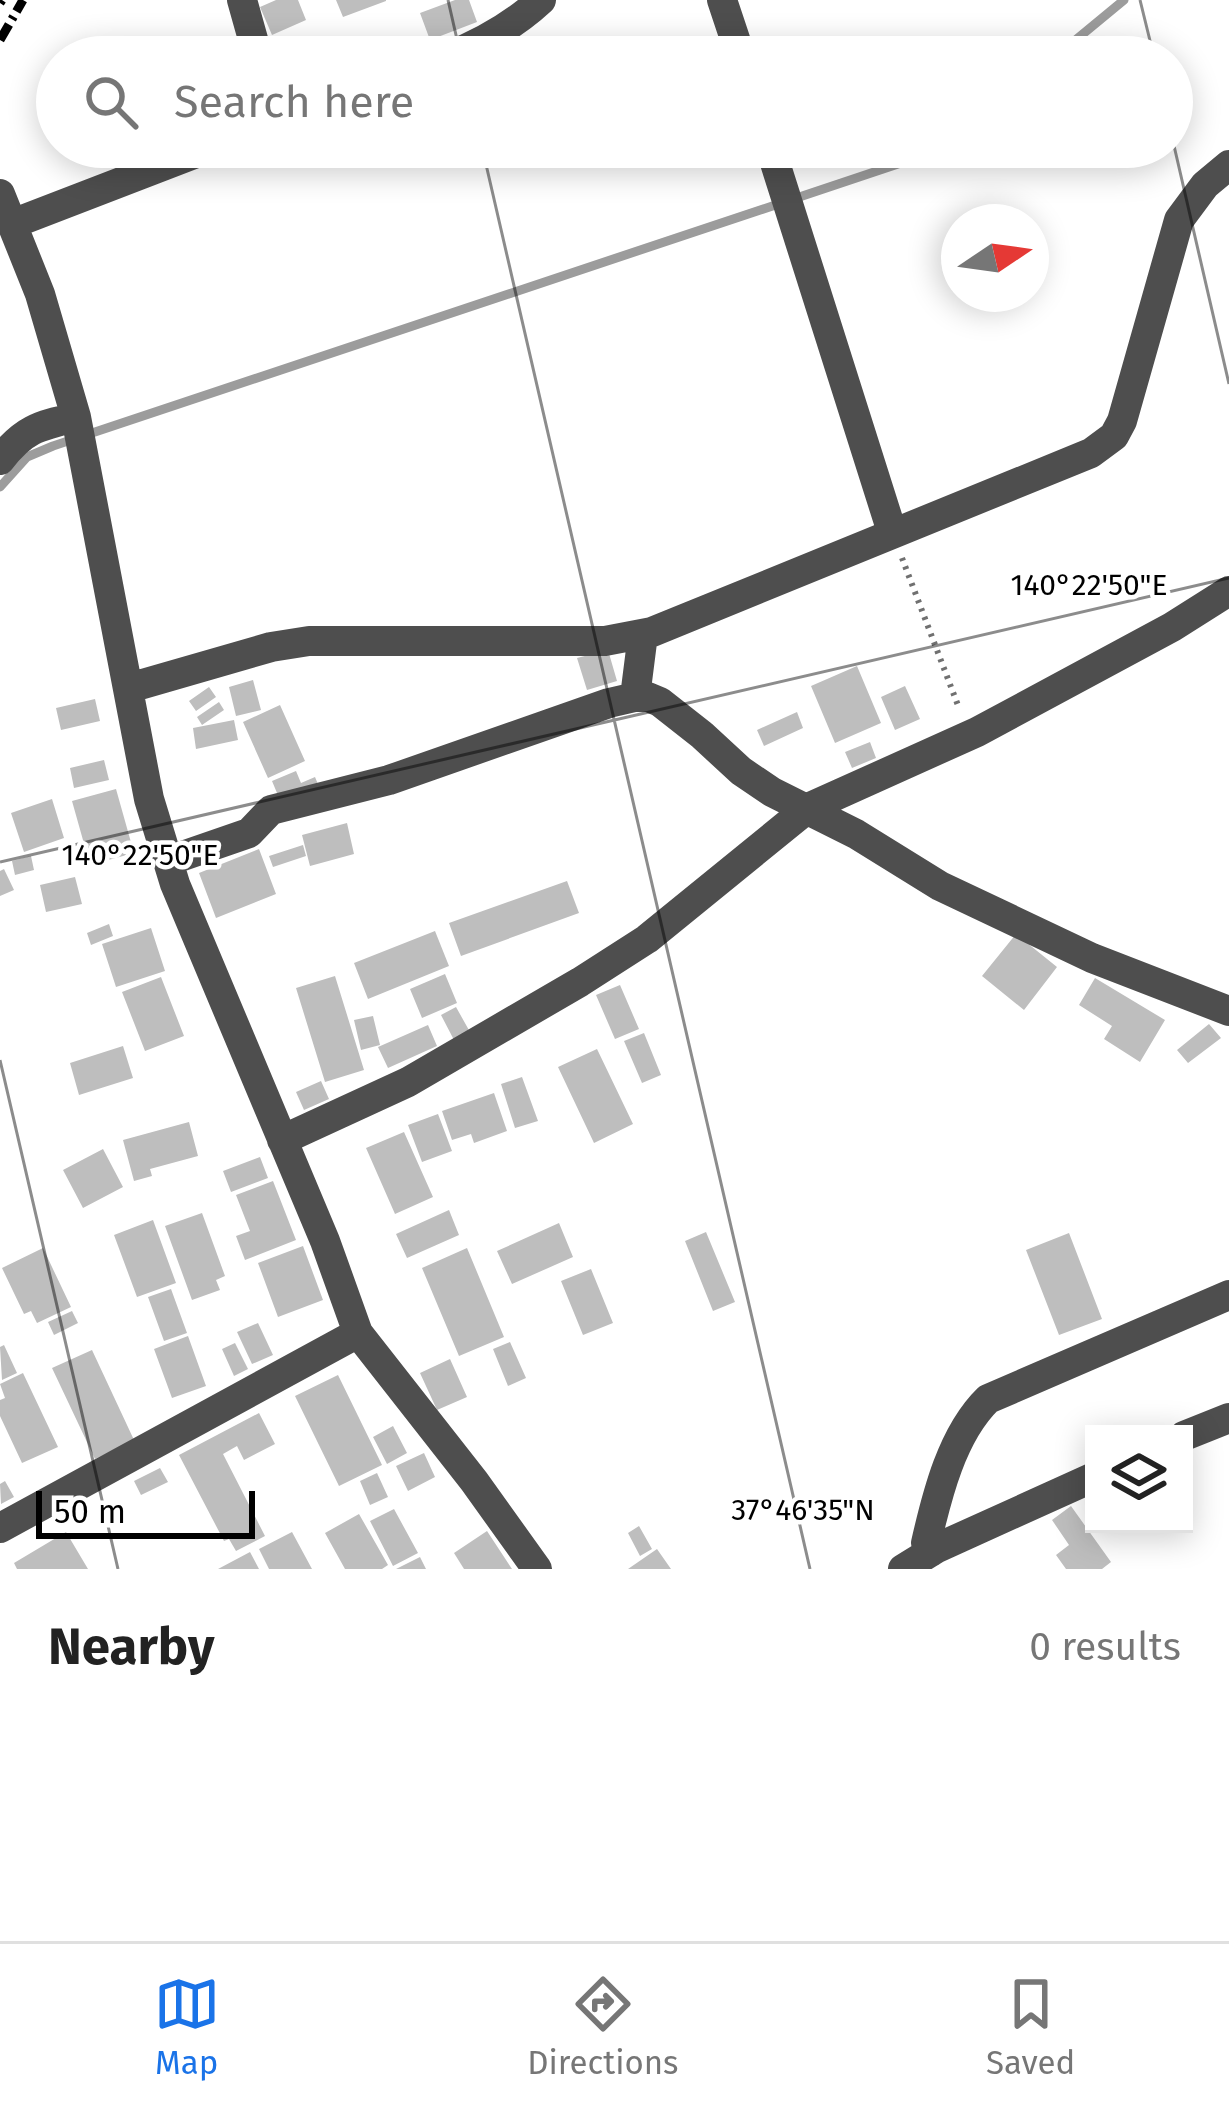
<!DOCTYPE html>
<meta charset="utf-8">
<style>
body{margin:0;font-family:"Fira Sans",sans-serif;background:#f2f2f2;color:#222}
.controls{position:absolute;right:36px;bottom:36px;display:grid;overflow:hidden;border-radius:0px;box-shadow:0 6px 30px #0003}
.controls button{width:108px;height:108px;display:grid;place-items:center;padding:0;border:0;border-bottom:3px solid #e0e0e0;background:#fff;color:#222;font:60px sans-serif}
.compass{position:absolute;left:941px;top:204px;width:108px;height:108px;border-radius:50%;background:#fff;box-shadow:0 6px 30px #0003;rotate:77deg}
.scale{position:absolute;left:36px;bottom:30px;width:219px;box-sizing:border-box;padding-left:12px;border:6px solid #000;border-top:0;font-size:33px;line-height:42px;white-space:nowrap;color:#000;-webkit-text-stroke:9px #fff;paint-order:stroke}
.list{margin:0;padding:0;list-style:none}
h2{display:flex;justify-content:space-between;align-items:center;height:156px;margin:0;padding:0 48px;font-size:51px}
h2 small{font-size:39px;font-weight:400;color:#767676}
.icon{flex:none;width:66px;height:66px;fill:none;stroke:currentColor;stroke-width:2;stroke-linecap:round;stroke-linejoin:round}
.map{position:relative;flex:none;width:1229px;height:1569px;overflow:hidden}
.search{position:absolute;background:#fff;box-shadow:0 6px 30px #0003;left:36px;right:36px;top:36px;height:132px;display:flex;align-items:center;gap:30px;box-sizing:border-box;padding:0 42px;border-radius:66px;color:#767676;font-size:45px}
.sheet{height:372px;background:#fff}
nav{display:flex;justify-content:space-around;align-items:center;box-sizing:border-box;height:168px;border-top:3px solid #e0e0e0;background:#fff;font-size:33px;color:#767676}
nav a{display:grid;justify-items:center;gap:6px}
nav .on{color:#1a73e8}
.map>svg:first-child{display:block}
.lines{fill:none;stroke-linecap:round;stroke-linejoin:round}
.stream{stroke:#9c9c9c;stroke-width:9}
.building{fill:#bebebe}
.path{stroke:#707070;stroke-width:6;stroke-dasharray:3 6;stroke-linecap:butt}
.minor{stroke:#4e4e4e;stroke-width:30}
.rail{stroke:#000;stroke-width:9;stroke-dasharray:18 6 3 6;stroke-linecap:butt}
.ticks{fill:none;stroke:#000;stroke-width:3;stroke-opacity:0.45}
.ticks-label{font-size:30px;text-anchor:middle;fill:#000;stroke:#fff;stroke-width:9;stroke-linejoin:round;paint-order:stroke}
</style>
<div class="map">
<svg width="1229" height="1569" viewBox="0 0 1229 1569">
<rect width="100%" height="100%" fill="#fff"/>
<g class="lines">
<path class="stream" d="M1055 57 1124 0
M0 487 27 457 53 446 898 164 934 147"/>
</g>
<path class="building" d="M276 0H298L306 20 272 35 260 7Z
M336 0H386V1L343 17Z
M455 0H469L477 22 430 40 420 13Z
M239 42 247 57H208Z
M608 650 617 681 587 690 577 658Z
M857 666 881 723 835 743 811 686Z
M253 680 261 710 236 716 229 687Z
M905 686 920 719 895 730 881 697Z
M209 687 216 697 196 711 189 701Z
M95 699 100 721 61 730 56 708Z
M219 702 224 710 202 725 197 717Z
M280 705 305 761 268 778 243 722Z
M797 712 803 728 764 746 757 730Z
M234 720 238 740 196 749 193 728Z
M870 742 876 758 852 768 845 752Z
M104 760 109 780 74 788 70 768Z
M296 771 301 783 315 777 320 789 282 805 272 781Z
M116 789 134 853 90 865 72 801Z
M52 799 64 838 24 852 11 813Z
M347 823 354 854 310 866 302 835Z
M303 845 306 856 273 867 269 856Z
M259 849 276 894 216 918 199 873Z
M31 856 34 870 15 875 12 861Z
M4 869 14 890 0 896V871Z
M75 877 82 904 46 912 40 885Z
M567 881 579 913 461 956 449 923Z
M109 924 113 936 91 945 87 933Z
M151 928 165 971 116 987 102 944Z
M435 931 449 966 368 999 354 963Z
M1016 934 1057 967 1024 1010 982 976Z
M445 974 457 1003 422 1018 410 989Z
M335 976 364 1070 325 1082 296 988Z
M161 977 184 1036 145 1051 122 992Z
M1095 978 1165 1020 1140 1062 1104 1039 1112 1026 1079 1005Z
M620 985 639 1029 615 1039 596 995Z
M456 1007 470 1032 454 1040 441 1015Z
M373 1016 380 1045 361 1050 354 1020Z
M1209 1024 1221 1038 1188 1063 1177 1050Z
M428 1025 437 1046 388 1068 378 1047Z
M644 1033 661 1075 642 1083 624 1041Z
M123 1046 133 1078 79 1095 70 1063Z
M597 1049 633 1124 594 1143 558 1067Z
M522 1077 538 1121 515 1128 501 1084Z
M321 1081 329 1099 304 1110 296 1092Z
M494 1093 507 1131 474 1143 471 1134 452 1140 442 1111Z
M438 1114 452 1151 422 1162 408 1125Z
M189 1122 198 1156 150 1169 152 1176 134 1181 123 1140Z
M404 1132 433 1197 395 1214 366 1148Z
M103 1149 123 1187 83 1208 63 1170Z
M260 1157 268 1178 231 1192 223 1171Z
M273 1181 296 1240 245 1260 236 1236 250 1231 236 1195Z
M449 1210 459 1235 407 1258 396 1234Z
M202 1213 225 1276 216 1280 220 1290 192 1300 165 1226Z
M153 1220 176 1283 137 1297 114 1235Z
M559 1223 573 1257 512 1284 497 1251Z
M706 1232 735 1302 713 1311 685 1241Z
M1069 1233 1102 1319 1059 1335 1026 1250Z
M303 1246 323 1300 278 1317 258 1263Z
M43 1248 71 1307 37 1323 31 1311 24 1314 2 1268Z
M467 1248 504 1337 459 1356 422 1268Z
M591 1269 613 1323 583 1335 561 1281Z
M171 1289 187 1333 164 1341 148 1297Z
M72 1311 78 1323 54 1335 48 1322Z
M258 1323 273 1355 252 1364 237 1332Z
M188 1336 206 1386 172 1398 154 1349Z
M510 1342 526 1378 508 1386 493 1349Z
M235 1343 248 1369 234 1376 222 1349Z
M4 1345 17 1373 2 1380 0 1347Z
M92 1350 134 1440 95 1459 52 1368Z
M450 1359 467 1397 437 1410 420 1373Z
M23 1373 58 1447 22 1463 0 1416V1400L5 1398 0 1384Z
M338 1375 382 1465 339 1486 295 1396Z
M259 1413 275 1444 244 1460 237 1446 223 1454 265 1536 236 1551 229 1539 224 1541 179 1455Z
M393 1426 407 1453 387 1464 373 1437Z
M424 1453 435 1477 408 1491 396 1466Z
M160 1468 168 1482 141 1495 134 1481Z
M377 1473 388 1497 370 1505 360 1481Z
M5 1481 14 1497 1 1504 0 1484Z
M1071 1506 1111 1562 1102 1569H1066L1056 1555 1069 1545 1052 1520Z
M394 1509 418 1553 393 1566 370 1521Z
M359 1514 388 1565 382 1569H345L325 1533Z
M639 1526 652 1549 640 1556 628 1533Z
M487 1531 512 1569H464L454 1553Z
M66 1532 88 1569H17L14 1563Z
M292 1532 312 1569H269L259 1549Z
M657 1549 671 1569H628Z
M250 1552 259 1569H218Z
M420 1557 426 1569H396Z"/>
<g class="lines">
<path class="path" d="M902 558 959 708"/>
<path class="minor" d="M242 0 258 57
M722 0 741 57
M447 57C482 43 513 26 541 0
M770 147 892 532
M0 194 40 294 76 417 149 799 175 884 325 1241 358 1333 474 1481 537 1569
M12 224 212 147
M0 460C24 429 38 426 76 417
M129 688 271 647 309 641H605L652 632 1091 453 1114 436 1122 421 1179 220 1205 185 1229 165
M635 697 643 634
M168 861 249 833 271 810 389 780 609 703 635 697H648L660 702 702 735 741 771 772 792 856 834 940 886 1092 958 1229 1011
M282 1140 408 1082 580 982 647 939 808 808 977 732 1172 627 1229 591
M1184 1436 1229 1418
M0 1528 358 1333
M931 1552 926 1543C937 1495 952 1434 988 1399L1229 1295
M903 1569 937 1548 1094 1477"/>
<path class="rail" d="M0 3 2 0
M0 40 23 0"/>
</g>
<path class="ticks" d="M448 0 461 57M1140 0 1154 57M1172 137 1229 384M482 147 810 1569M0 862 1229 578M0 1060 118 1569"/>
<g class="ticks-label">
<text x="1089" y="595">140°22'50"E</text>
<text x="140" y="865">140°22'50"E</text>
<text x="803" y="1520">37°46'35"N</text>
</g>
</svg>
<div class="controls">
<button><svg class="icon" aria-label="layers" viewBox="0 0 24 24"><path d="M12 4l9 5-9 5-9-5zM3 14l9 5 9-5"/></svg></button>
</div>
<svg class="compass" viewBox="-18 -18 36 36"><path d="M0-13l5 13h-10z" fill="#e53935"/><path d="M0 13l5-13h-10z" fill="#767676"/></svg>
<div class="scale">50 m</div>
<div class="search"><svg class="icon" aria-label="search" viewBox="0 0 24 24"><circle cx="10" cy="10" r="6"/><path d="M15 15l6 6"/></svg>Search here</div>
</div>
<section class="sheet">
<h2>Nearby<small>0 results</small></h2>
<ul class="list">
</ul>
</section>
<nav>
<a class="on"><svg class="icon" aria-label="map" viewBox="0 0 24 24"><path d="M3 6l6-2 6 2 6-2v14l-6 2-6-2-6 2zM9 4v14M15 6v14"/></svg>Map</a>
<a><svg class="icon" aria-label="directions" viewBox="0 0 24 24"><path d="M12 3l9 9-9 9-9-9zM9 14v-3h6M13 9l2 2-2 2"/></svg>Directions</a>
<a><svg class="icon" aria-label="saved" viewBox="0 0 24 24"><path d="M7 4h10v16l-5-4-5 4z"/></svg>Saved</a>
</nav>
